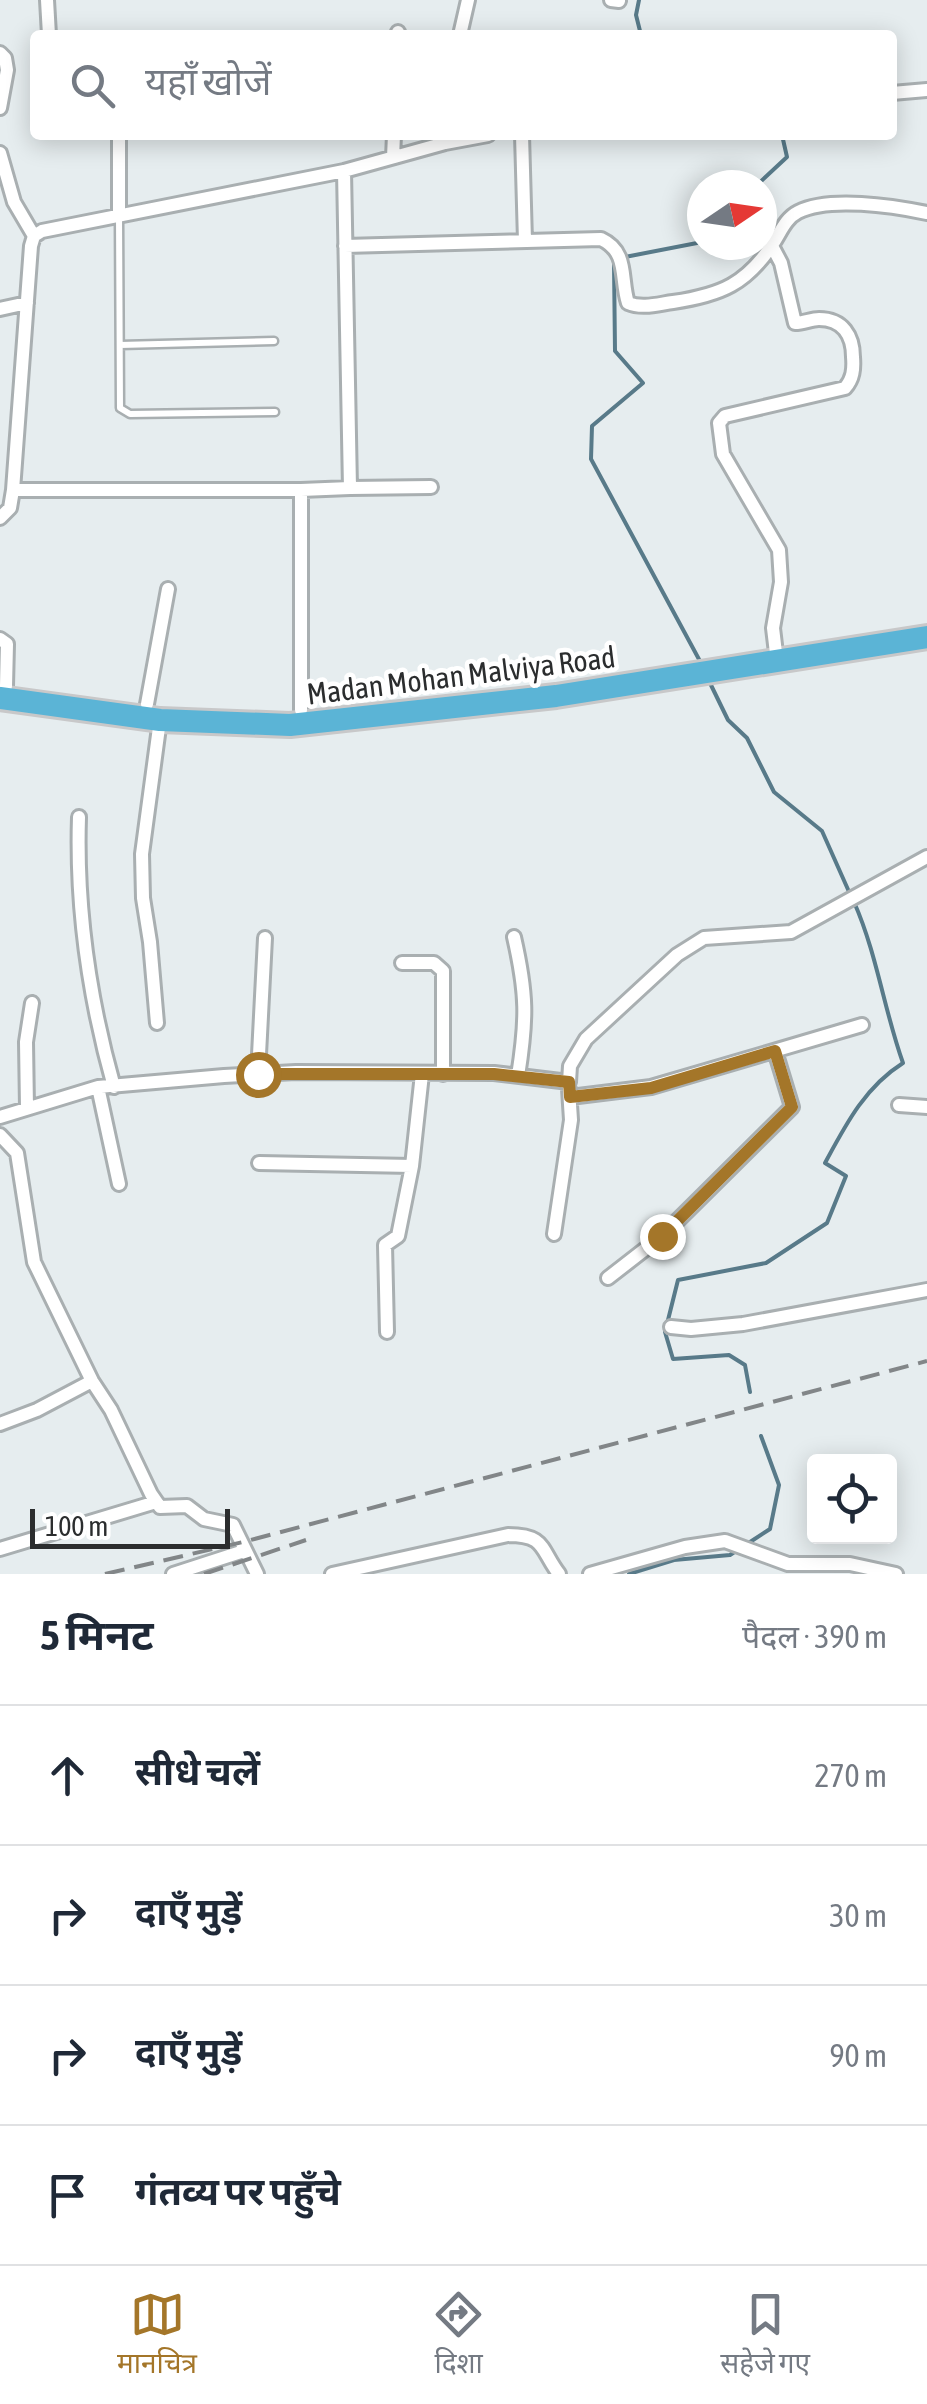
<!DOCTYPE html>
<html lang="hi">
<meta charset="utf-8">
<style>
body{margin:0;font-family:"Asap Condensed","Noto Sans Devanagari",sans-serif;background:#f2f2f3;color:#1f2937}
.controls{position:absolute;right:30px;bottom:30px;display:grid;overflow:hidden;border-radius:10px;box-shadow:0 5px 25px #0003}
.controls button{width:90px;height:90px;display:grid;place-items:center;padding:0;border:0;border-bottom:2px solid #e0e1e3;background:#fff;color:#1f2937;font:50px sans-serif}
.compass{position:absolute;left:687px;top:170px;width:90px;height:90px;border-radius:50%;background:#fff;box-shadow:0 5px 25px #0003;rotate:77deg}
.scale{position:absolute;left:30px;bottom:25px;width:200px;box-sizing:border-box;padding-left:10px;border:5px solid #2b2d2e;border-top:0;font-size:28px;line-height:35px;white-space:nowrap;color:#2b2d2e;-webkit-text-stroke:8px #fff;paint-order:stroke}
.stop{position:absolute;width:30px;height:30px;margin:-22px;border:8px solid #a47629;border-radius:50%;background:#fff}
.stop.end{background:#a47629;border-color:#fff;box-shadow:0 2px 10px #0008}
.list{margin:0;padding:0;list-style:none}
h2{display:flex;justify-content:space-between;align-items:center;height:130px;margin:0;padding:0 40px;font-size:42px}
h2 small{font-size:32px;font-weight:400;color:#747a83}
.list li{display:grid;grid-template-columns:65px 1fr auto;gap:30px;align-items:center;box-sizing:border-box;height:140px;padding:0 40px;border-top:2px solid #e0e1e3}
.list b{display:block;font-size:38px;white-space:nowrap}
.list em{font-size:32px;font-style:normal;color:#747a83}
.icon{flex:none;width:55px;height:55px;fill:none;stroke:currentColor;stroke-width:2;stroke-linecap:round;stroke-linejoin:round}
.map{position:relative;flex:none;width:927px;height:1574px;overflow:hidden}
.search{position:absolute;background:#fff;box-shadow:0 5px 25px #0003;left:30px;right:30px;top:30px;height:110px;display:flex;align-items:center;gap:25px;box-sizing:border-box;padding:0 35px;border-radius:10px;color:#747a83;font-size:38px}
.sheet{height:690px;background:#fff}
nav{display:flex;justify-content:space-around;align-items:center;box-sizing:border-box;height:140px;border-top:2px solid #e0e1e3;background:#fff;font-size:28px;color:#747a83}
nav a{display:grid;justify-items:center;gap:5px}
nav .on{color:#a47629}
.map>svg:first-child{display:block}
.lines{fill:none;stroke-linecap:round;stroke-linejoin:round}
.stream{stroke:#587a89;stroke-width:4}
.lane-casing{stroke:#a9afb1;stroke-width:11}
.street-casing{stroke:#a9afb1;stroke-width:18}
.highway-casing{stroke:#c8c8c9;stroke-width:28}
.lane{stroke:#fff;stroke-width:6}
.street{stroke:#fff;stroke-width:12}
.highway{stroke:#5bb4d6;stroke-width:22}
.rail{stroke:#828688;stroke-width:4;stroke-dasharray:20 10;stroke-linecap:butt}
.route{stroke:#a47629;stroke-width:12}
.labels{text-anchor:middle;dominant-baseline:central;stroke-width:9;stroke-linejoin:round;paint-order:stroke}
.street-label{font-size:30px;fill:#2b2d2e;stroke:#fff}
</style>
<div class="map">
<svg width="927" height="1574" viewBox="0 0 927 1574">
<rect width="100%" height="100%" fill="#e6edef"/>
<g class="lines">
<path class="stream" d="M639 0 636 15 641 35
M757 185 787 157 782 135
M625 257 697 243 702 238
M617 262 614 264 615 351 643 383 592 426 591 459 701 663
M709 681 728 720 747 738 774 792 822 831 850 894
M750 1392 745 1365 729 1355 673 1359 665 1332 678 1280 766 1263 827 1223 846 1176 825 1163C846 1124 865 1087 903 1063 884 1010 877 954 854 902
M747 1544 770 1529 779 1485 761 1436
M629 1574 674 1560 730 1555 739 1549"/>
<defs>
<path id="lane" d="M119 216 120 408 130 414 275 412
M120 345 274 341"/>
<path id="street" d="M47 0 49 35
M611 0 619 1
M398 35V32
M460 35 468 0
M0 53 5 58 7 70 0 108
M892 93 927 90
M119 135V215
M522 135 525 241
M0 153 14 202 34 236
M393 157 394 135
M345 246 601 239C629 252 620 279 628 303 642 309 658 304 673 302 721 295 747 284 774 242 781 231 786 218 798 212 829 196 893 206 927 213
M772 246 781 263 795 323C804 323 811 319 819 319 843 319 853 336 853 357 854 369 853 379 845 388L725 416 719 423 723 454 779 550 781 582 773 628 776 653
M0 309 27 303
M350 488 431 487
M13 490H301
M0 518 10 508 13 490 31 246 34 236 42 231 344 171 445 143 488 135
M0 639 7 644 6 686
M147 704 168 589
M301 710V490L350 488 344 171
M79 817C76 909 89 998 114 1087
M514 937C527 994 527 1019 518 1076
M402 963H434L443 971V1074
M157 1023 150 942 143 898 142 854 160 720
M258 1074 265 938
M98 1087 119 1184
M570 1097 651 1087 862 1025
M899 1105 927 1107
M27 1108 26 1042 32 1003
M0 1117 98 1087 224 1076 296 1072 494 1073 569 1082 570 1066 586 1039 677 955 704 938 791 932 927 857
M0 1135 17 1153 34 1262 92 1381 111 1410 151 1494 160 1507 187 1506 204 1519 233 1525 257 1574
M259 1163 412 1166
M554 1234 571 1120 569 1089
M608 1278 662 1236 792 1107 775 1051
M671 1327 691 1329 743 1324 927 1290
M387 1332 385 1245 398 1236 412 1166 422 1074
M0 1424 37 1410 92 1381
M0 1549 156 1502
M173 1574 244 1551
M332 1574 508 1535C546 1535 540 1549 559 1574
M590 1574 685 1547 725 1541 788 1564H850L896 1574"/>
<path id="highway" d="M0 698 160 720 290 725 556 696 927 637"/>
</defs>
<use href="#lane" class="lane-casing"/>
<use href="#street" class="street-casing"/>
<use href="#highway" class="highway-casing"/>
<use href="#lane" class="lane"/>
<use href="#street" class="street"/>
<use href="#highway" class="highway"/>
<path class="rail" d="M105 1574 243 1542 927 1361
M204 1574 306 1540"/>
</g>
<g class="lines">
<path class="route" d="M258 1074H494L569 1082 570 1097 651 1088 775 1051 792 1107 662 1236"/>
</g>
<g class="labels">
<g class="street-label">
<text transform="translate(461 675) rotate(-7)">Madan Mohan Malviya Road</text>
</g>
</g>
</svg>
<div class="controls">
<button><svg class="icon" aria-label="locate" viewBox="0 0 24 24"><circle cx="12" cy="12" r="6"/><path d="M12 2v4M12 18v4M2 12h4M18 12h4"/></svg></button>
</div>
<svg class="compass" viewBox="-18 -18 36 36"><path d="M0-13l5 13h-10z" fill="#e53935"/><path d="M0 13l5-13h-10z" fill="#747a83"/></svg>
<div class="scale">100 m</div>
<div class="stop" style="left:258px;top:1074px"></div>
<div class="stop end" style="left:662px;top:1236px"></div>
<div class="search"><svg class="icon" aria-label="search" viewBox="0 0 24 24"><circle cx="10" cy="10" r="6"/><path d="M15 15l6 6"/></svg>यहाँ खोजें</div>
</div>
<section class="sheet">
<h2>5 मिनट<small>पैदल · 390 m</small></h2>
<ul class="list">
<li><svg class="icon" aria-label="ahead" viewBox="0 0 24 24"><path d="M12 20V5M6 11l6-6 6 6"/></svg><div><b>सीधे चलें</b></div><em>270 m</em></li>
<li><svg class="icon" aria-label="right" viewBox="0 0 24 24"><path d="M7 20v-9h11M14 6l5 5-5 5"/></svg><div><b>दाएँ मुड़ें</b></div><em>30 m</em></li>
<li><svg class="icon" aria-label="right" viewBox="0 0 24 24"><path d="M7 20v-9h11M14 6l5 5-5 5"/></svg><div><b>दाएँ मुड़ें</b></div><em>90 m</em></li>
<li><svg class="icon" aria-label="arrive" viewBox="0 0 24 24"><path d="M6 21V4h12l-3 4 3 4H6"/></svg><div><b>गंतव्य पर पहुँचे</b></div></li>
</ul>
</section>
<nav>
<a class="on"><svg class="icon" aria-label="map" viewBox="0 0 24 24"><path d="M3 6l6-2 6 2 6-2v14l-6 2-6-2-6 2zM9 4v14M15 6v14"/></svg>मानचित्र</a>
<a><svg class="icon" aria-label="directions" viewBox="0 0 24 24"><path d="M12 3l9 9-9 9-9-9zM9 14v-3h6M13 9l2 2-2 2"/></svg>दिशा</a>
<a><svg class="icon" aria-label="saved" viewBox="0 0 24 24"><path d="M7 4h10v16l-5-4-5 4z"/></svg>सहेजे गए</a>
</nav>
